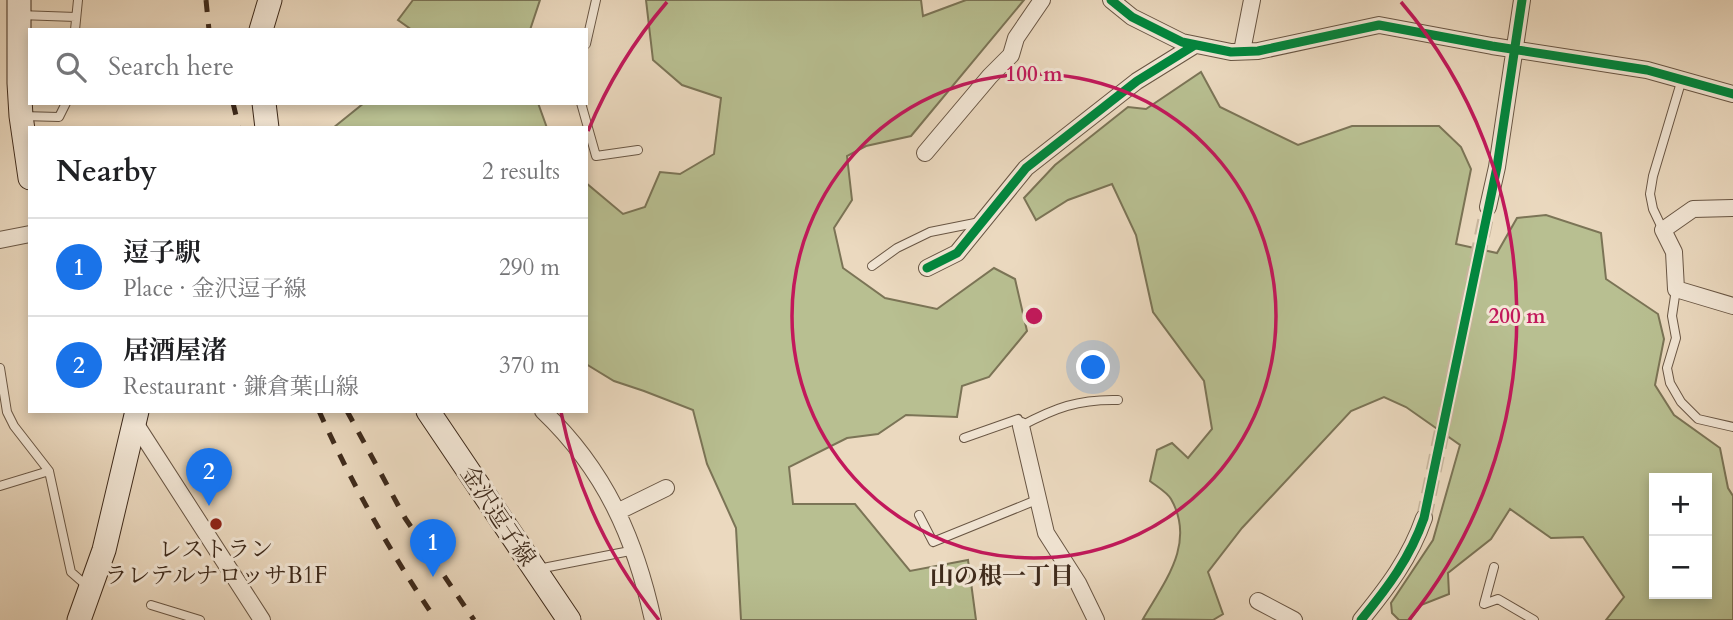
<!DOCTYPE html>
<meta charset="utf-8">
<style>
body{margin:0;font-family:Cardo,"Noto Serif JP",serif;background:#f6f6f6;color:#202124}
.controls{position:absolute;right:21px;bottom:21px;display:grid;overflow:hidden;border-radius:0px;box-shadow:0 4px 10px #0003}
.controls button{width:63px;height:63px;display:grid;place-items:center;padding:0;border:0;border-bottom:2px solid #e0e0e0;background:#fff;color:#202124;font:35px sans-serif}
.you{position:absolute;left:1094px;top:368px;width:24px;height:24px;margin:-18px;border:5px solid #fff;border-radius:50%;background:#1a73e8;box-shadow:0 0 0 10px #1a73e833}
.badge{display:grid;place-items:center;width:46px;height:46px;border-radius:50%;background:#1a73e8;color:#fff;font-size:23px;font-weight:700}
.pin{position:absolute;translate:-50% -58px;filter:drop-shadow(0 2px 4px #0008)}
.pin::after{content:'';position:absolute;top:37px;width:24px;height:21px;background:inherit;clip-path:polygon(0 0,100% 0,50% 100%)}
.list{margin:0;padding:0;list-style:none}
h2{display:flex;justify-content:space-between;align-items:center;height:91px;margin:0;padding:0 28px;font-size:30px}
h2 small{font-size:23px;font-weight:400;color:#757577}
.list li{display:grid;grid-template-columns:46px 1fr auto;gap:21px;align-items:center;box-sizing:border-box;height:98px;padding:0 28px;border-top:2px solid #e0e0e0}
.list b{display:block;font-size:26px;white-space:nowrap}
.list p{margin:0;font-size:23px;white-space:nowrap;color:#757577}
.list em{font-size:23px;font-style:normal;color:#757577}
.icon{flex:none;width:38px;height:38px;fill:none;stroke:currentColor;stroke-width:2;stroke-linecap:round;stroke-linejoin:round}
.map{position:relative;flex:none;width:1733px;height:620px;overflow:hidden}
.search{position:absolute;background:#fff;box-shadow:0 4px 10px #0003;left:28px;top:28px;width:560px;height:77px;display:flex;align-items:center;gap:18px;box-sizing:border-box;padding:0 24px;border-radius:0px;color:#757577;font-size:26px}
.panel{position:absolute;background:#fff;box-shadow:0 4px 10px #0003;left:28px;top:126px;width:560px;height:287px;border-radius:0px}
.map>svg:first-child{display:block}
.green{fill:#b8bf91;stroke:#7b7456;stroke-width:2;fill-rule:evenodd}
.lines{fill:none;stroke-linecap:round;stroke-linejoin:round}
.minor-tunnel{stroke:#c8b69e;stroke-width:16;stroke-dasharray:16 8;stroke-linecap:butt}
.service-casing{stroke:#695644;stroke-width:10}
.minor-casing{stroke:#695644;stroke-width:18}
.secondary-casing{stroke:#3e2a1b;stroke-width:25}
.service{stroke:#f2e6d5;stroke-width:8}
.minor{stroke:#f2e6d5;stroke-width:16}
.secondary{stroke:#f2e6d5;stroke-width:23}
.rail{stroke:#3e2a1b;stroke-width:5;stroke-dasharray:12 12;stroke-linecap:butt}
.cycleway-casing{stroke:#f2e6d5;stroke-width:13}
.cycleway{stroke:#00873e;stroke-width:9}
.ring{fill:none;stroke:#c2185b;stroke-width:3.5}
.poi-dot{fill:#8f2418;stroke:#f2e6d5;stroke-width:2.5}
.labels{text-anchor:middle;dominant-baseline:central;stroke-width:6;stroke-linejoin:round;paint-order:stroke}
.street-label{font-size:23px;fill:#3e2a1b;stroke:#f2e6d5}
.poi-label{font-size:23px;fill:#3e2a1b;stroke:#f2e6d5}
.neighbourhood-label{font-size:24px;font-weight:bold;fill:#3e2a1b;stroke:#f2e6d5}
.centre{fill:#c2185b;stroke:#f2e6d5;stroke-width:3.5}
.ring-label{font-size:21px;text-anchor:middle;font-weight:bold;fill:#c2185b;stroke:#f2e6d5;stroke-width:6;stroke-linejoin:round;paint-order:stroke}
</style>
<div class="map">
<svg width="1733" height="620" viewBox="0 0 1733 620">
<rect width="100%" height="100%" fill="#ebd9bf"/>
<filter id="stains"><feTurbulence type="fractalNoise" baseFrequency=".00286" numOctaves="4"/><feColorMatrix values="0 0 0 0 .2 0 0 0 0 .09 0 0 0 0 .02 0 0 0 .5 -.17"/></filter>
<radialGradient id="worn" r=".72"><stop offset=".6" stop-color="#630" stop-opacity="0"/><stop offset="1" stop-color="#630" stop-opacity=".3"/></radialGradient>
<path class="green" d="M413 0H540L530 30H412L398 20Z
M646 0H921L923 16 966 0H1024L911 136 866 146 847 156 852 200 834 228 843 268 885 298 937 309 994 268 1015 279 1027 331 989 377 962 386 957 417 906 415 878 434 847 438 789 467 793 504H855L910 571 968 560 976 620H741L736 528 707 464 693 410 644 391 614 381 586 364V183L623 214 645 207 660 172 680 174 714 154 721 98 682 85 653 60Z
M1201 72 1220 107 1298 145 1352 126H1439L1461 147 1471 169 1456 244 1497 253 1517 218 1546 215 1601 233 1606 279 1658 314 1664 339 1655 385 1674 415 1720 448 1728 488 1733 496V620H1606L1624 597 1583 537 1551 538 1510 509 1491 539 1448 573 1449 594 1421 605 1410 620H1399L1392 613 1391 603 1433 540 1460 445 1406 407 1384 397 1351 411 1242 528 1208 572 1223 614 1213 620 1143 619C1165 581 1196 543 1171 499 1167 492 1156 486 1150 481L1157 450 1172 443 1188 458 1212 429 1204 381 1153 312 1136 235 1112 184 1068 200 1036 220 1024 198 1055 165 1128 107 1146 109ZM1654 478H1707V594H1654Z
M364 103H538L547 128H333Z"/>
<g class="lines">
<path class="minor-tunnel" d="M1424 518 1488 207"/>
<defs>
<path id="service" d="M19 15 76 17
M75 30 78 0
M586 44 596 0
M581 103 596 156 638 150
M22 116 59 117 66 103
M1663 230 1653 209 1650 194 1653 176 1682 79
M872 266 897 248 930 232 980 222
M1676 289 1672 316 1676 338 1667 368 1670 383 1681 402 1698 419 1733 427
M0 368 7 412 14 426 49 471 71 572 87 586
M964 438 1018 419 1021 426C1055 408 1078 399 1118 400
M0 486 49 471
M919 515 933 542 1039 499
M1494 567 1484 604 1498 599 1534 620
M538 569 635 550
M151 605 200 620"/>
<path id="minor" d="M1111 0 1132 17 1182 42 1231 52 1258 51 1379 25 1492 46 1647 70 1733 94
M1242 51 1252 0
M925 153 990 76 1011 55 1016 38 1042 0
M1488 207 1497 167 1522 0
M1732 208 1693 209 1663 230 1674 252 1676 289 1733 306
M0 240 30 234
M927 268 957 253 1026 168 1137 81 1195 45
M543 411C605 470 635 538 653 620
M135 423 262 620
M1021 426 1046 533 1078 583 1096 620
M617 512 666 488
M1258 601 1294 620
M1361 620C1388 587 1410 558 1424 518"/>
<path id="secondary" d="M19 0V83L21 116 30 178
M261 30 270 0
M264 103 267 128
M428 411 569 620
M79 620 104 550 137 411"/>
</defs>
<use href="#service" class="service-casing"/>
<use href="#minor" class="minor-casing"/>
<use href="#secondary" class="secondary-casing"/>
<use href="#service" class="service"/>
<use href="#minor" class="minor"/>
<use href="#secondary" class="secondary"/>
<path class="rail" d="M206 0 209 30
M233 103 239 128
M319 411C352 484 391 554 436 620
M347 411 405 518 474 620"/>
<defs>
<path id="cycleway" d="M1111 0 1132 17 1182 42 1231 52 1258 51 1379 25 1492 46 1647 70 1733 94
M927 268 957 253 1026 168 1137 81 1195 45
M1361 620C1388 587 1410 558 1424 518L1497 167 1522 0"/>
</defs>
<use href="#cycleway" class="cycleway-casing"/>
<use href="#cycleway" class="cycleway"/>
</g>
<g class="ring">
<circle cx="1034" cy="316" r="242"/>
<path d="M659 620A483 483 0 0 1 561 412M588 131A483 483 0 0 1 667 2M1401 2A483 483 0 0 1 1409 620"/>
</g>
<circle class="poi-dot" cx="216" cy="524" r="7"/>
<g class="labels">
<g class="street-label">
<text transform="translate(498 516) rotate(56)">金沢逗子線</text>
</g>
<g class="poi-label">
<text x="216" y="549">レストラン<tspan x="216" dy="26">ラレテルナロッサB1F</tspan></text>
</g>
<g class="neighbourhood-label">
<text x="1002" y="576">山の根一丁目</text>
</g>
</g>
<circle cx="1034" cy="316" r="10" class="centre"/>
<g class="ring-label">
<text x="1034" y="81">100 m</text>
<text x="1517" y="323">200 m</text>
</g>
<rect width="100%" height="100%" filter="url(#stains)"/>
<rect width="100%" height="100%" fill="url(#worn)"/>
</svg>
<div class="controls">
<button>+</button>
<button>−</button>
</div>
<div class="you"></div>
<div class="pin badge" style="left:433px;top:577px">1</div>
<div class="pin badge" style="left:209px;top:506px">2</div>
<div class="search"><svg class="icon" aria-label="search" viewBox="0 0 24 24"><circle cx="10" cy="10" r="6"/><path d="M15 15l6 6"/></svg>Search here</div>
<section class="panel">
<h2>Nearby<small>2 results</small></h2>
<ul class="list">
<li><span class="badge">1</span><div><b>逗子駅</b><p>Place · 金沢逗子線</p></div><em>290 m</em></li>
<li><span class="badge">2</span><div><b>居酒屋渚</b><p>Restaurant · 鎌倉葉山線</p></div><em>370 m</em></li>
</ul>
</section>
</div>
